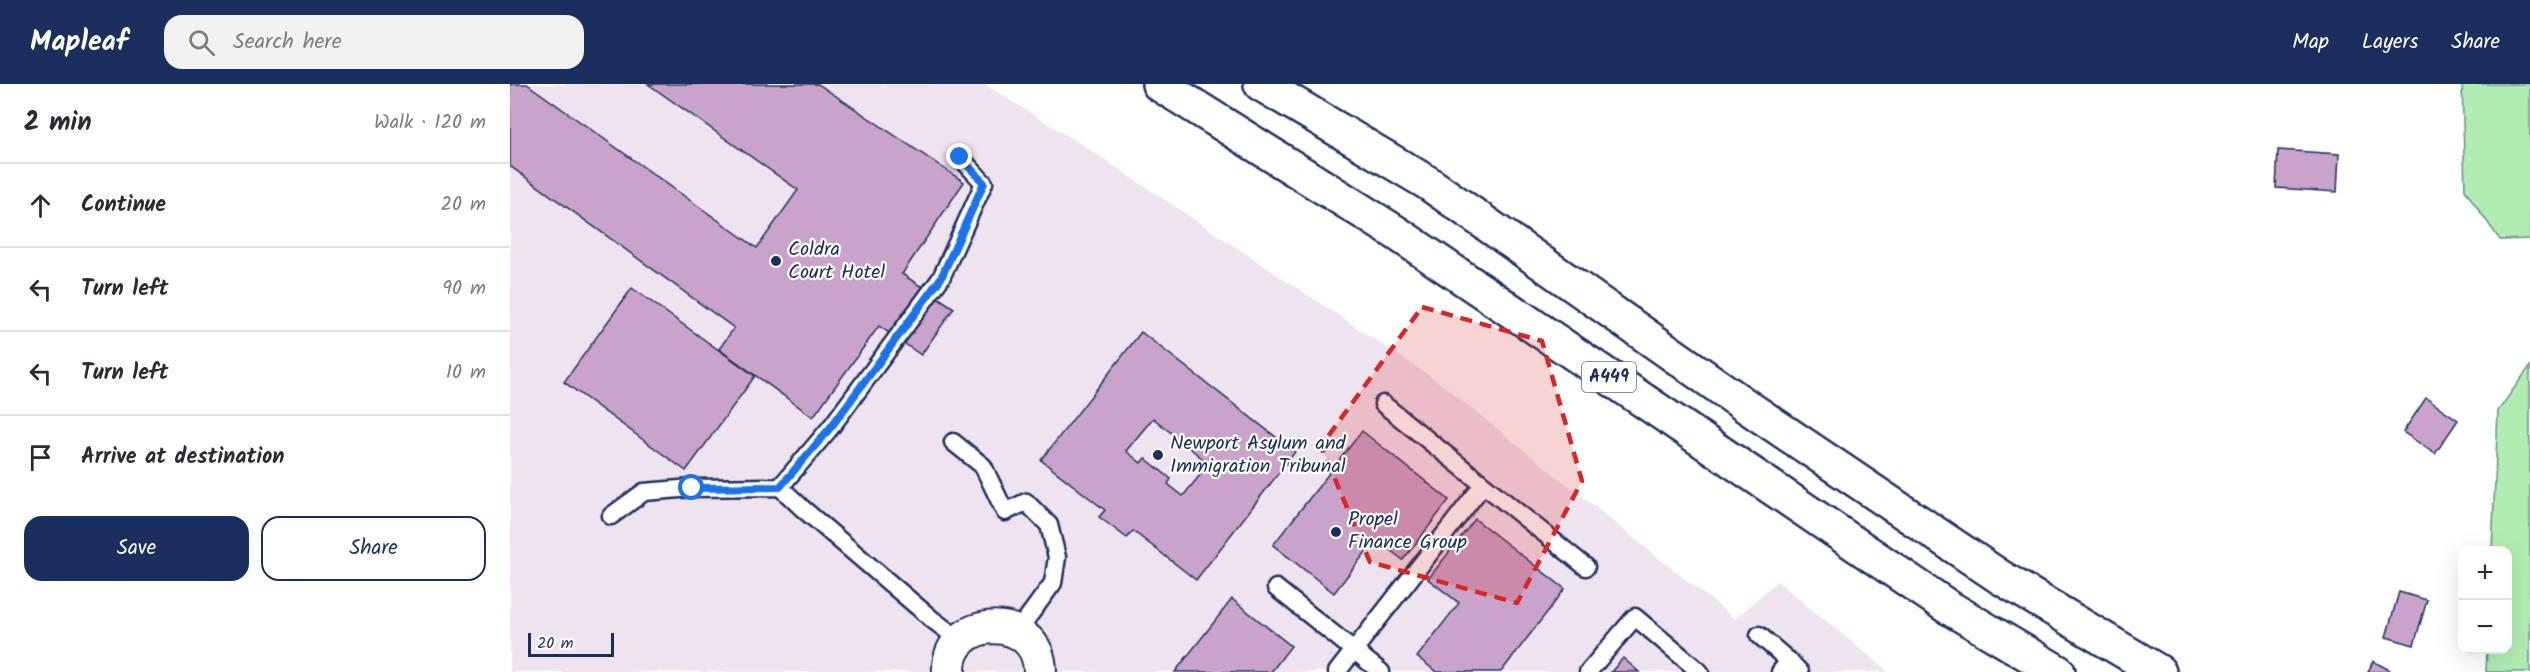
<!DOCTYPE html>
<meta charset="utf-8">
<style>
body{margin:0;font-family:Kalam,sans-serif;background:#f2f2f3;color:#2b2b33}
.controls{position:absolute;right:18px;bottom:18px;display:grid;overflow:hidden;border-radius:12px;box-shadow:0 6px 24px #0002}
.controls button{width:54px;height:54px;display:grid;place-items:center;padding:0;border:0;border-bottom:2px solid #e1e1e2;background:#fff;color:#2b2b33;font:30px sans-serif}
.scale{position:absolute;left:18px;bottom:15px;width:86px;box-sizing:border-box;padding-left:6px;border:3px solid #1b2f5e;border-top:0;font-size:16px;line-height:21px;white-space:nowrap;color:#1b2f5e;-webkit-text-stroke:4px #fff;paint-order:stroke}
.stop{position:absolute;width:18px;height:18px;margin:-14px;border:4px solid #1a73e8;border-radius:50%;background:#fff}
.stop.end{background:#1a73e8;border-color:#fff;box-shadow:0 2px 6px #0008}
.list{margin:0;padding:0;list-style:none}
h2{display:flex;justify-content:space-between;align-items:center;height:78px;margin:0;padding:0 24px;font-size:26px}
h2 small{font-size:20px;font-weight:400;color:#7c7c81}
.list li{display:grid;grid-template-columns:39px 1fr auto;gap:18px;align-items:center;box-sizing:border-box;height:84px;padding:0 24px;border-top:2px solid #e1e1e2}
.list b{display:block;font-size:22px;white-space:nowrap}
.list em{font-size:20px;font-style:normal;color:#7c7c81}
.actions{display:flex;gap:12px;padding:18px 24px}
.actions a{flex:1;padding:14px 0;border:2px solid #1b2f5e;border-radius:18px;text-align:center;font-size:21px;color:#1b2f5e}
.actions .main{background:#1b2f5e;color:#fff}
.icon{flex:none;width:33px;height:33px;fill:none;stroke:currentColor;stroke-width:2;stroke-linecap:round;stroke-linejoin:round}
.map{position:relative;flex:none;width:2020px;height:588px;overflow:hidden}
header{display:flex;align-items:center;gap:36px;box-sizing:border-box;height:84px;padding:0 30px;background:#1b2f5e;color:#fff}
header strong{font-size:28px}
nav{display:flex;gap:33px;margin-inline-start:auto;font-size:21px}
.search{width:420px;height:54px;background:#f2f2f3;display:flex;align-items:center;gap:15px;box-sizing:border-box;padding:0 21px;border-radius:18px;color:#7c7c81;font-size:22px}
main{display:flex}
aside{flex:1;background:#fff}
.map>svg:first-child{display:block}
.built{fill:#efe3ef}
.green{fill:#b1edb3;stroke:#668e88;stroke-width:1.5}
.building{fill:#caa3cb;stroke:#1b2f5e;stroke-width:1.5;fill-rule:evenodd}
.lines{fill:none;stroke-linecap:round;stroke-linejoin:round}
.service-casing{stroke:#1b2f5e;stroke-width:21}
.minor-casing{stroke:#1b2f5e;stroke-width:36}
.trunk-casing{stroke:#1b2f5e;stroke-width:38}
.service{stroke:#fff;stroke-width:16}
.minor{stroke:#fff;stroke-width:32}
.trunk{stroke:#fff;stroke-width:33}
.route{stroke:#1a73e8;stroke-width:8}
.marked{fill:#d62828;fill-opacity:0.2;stroke:#d62828;stroke-width:4.5;stroke-dasharray:12 8;stroke-linejoin:round}
.poi-dot{fill:#1b2f5e;stroke:#fff;stroke-width:2}
.labels{text-anchor:middle;dominant-baseline:central;stroke-width:4.5;stroke-linejoin:round;paint-order:stroke}
.shield{fill:#fff;stroke:#5f6d8e;stroke-width:1.5}
.shield-label{font-size:18px;font-weight:bold;fill:#1b2f5e}
.poi-label{font-size:20px;fill:#1b2f5e;stroke:#fff;text-anchor:start}
</style>
<header>
<strong>Mapleaf</strong>
<div class="search"><svg class="icon" aria-label="search" viewBox="0 0 24 24"><circle cx="10" cy="10" r="6"/><path d="M15 15l6 6"/></svg>Search here</div>
<nav><a>Map</a><a>Layers</a><a>Share</a></nav>
</header>
<main>
<aside>
<h2>2 min<small>Walk · 120 m</small></h2>
<ul class="list">
<li><svg class="icon" aria-label="ahead" viewBox="0 0 24 24"><path d="M12 20V5M6 11l6-6 6 6"/></svg><div><b>Continue</b></div><em>20 m</em></li>
<li><svg class="icon" aria-label="left" viewBox="0 0 24 24"><path d="M17 20v-9H6M10 6l-5 5 5 5"/></svg><div><b>Turn left</b></div><em>90 m</em></li>
<li><svg class="icon" aria-label="left" viewBox="0 0 24 24"><path d="M17 20v-9H6M10 6l-5 5 5 5"/></svg><div><b>Turn left</b></div><em>10 m</em></li>
<li><svg class="icon" aria-label="arrive" viewBox="0 0 24 24"><path d="M6 21V4h12l-3 4 3 4H6"/></svg><div><b>Arrive at destination</b></div></li>
</ul>
<div class="actions"><a class="main">Save</a><a>Share</a></div>
</aside>
<div class="map">
<svg width="2020" height="588" viewBox="0 0 2020 588">
<rect width="100%" height="100%" fill="#fff"/>
<filter id="ink" filterUnits="userSpaceOnUse"><feTurbulence type="fractalNoise" baseFrequency=".0167" numOctaves="2"/><feDisplacementMap in="SourceGraphic" scale="12" xChannelSelector="R" yChannelSelector="G"/><feConvolveMatrix kernelMatrix="1 2 1 2 8 2 1 2 1" color-interpolation-filters="sRGB"/></filter>
<g filter="url(#ink)">
<path class="built" d="M0 0H474L574 62 930 299 1225 535 1267 497 1379 588H0Z"/>
<path class="green" d="M1952 0H2020V155L1990 156 1955 106Z
M2020 282V588H1976L1977 566H1998V466H1982L1988 327Z"/>
<path class="building" d="M0 0H17L247 164 288 106 138 0H308L454 98 392 190 444 224 411 271 369 242 303 333 209 265 224 244 0 82Z
M1768 66 1829 70 1827 108 1766 104Z
M122 204 245 292 176 387 54 298Z
M631 248 785 368 686 496 623 447 617 454 589 433 595 426 531 376ZM643 334 699 380 673 412 658 400 661 395 635 374 631 379 616 367Z
M1916 314 1948 336 1925 370 1893 348Z
M852 347 939 416 893 476 866 455 824 509 763 461Z
M965 435 1055 505 991 588H927L907 573 949 519 918 495Z
M1889 508 1917 516 1904 561 1876 553Z
M722 515 781 562 761 588H665Z
M1113 574 1129 588H1101Z
M1863 577 1883 588H1858Z"/>
<g class="lines">
<defs>
<path id="service" d="M873 320 1076 483
M443 358 473 382 495 428 516 418 539 441 547 473 543 499 507 548
M270 403 292 424 423 536 451 557
M101 432 134 408 182 404 270 403 321 343 431 194 474 99 450 73
M766 504 871 588
M1249 551 1279 577 1270 588
M1279 577 1290 588
M827 588 973 401
M1078 588 1125 533 1190 588"/>
<path id="minor" d="M439 588C436 530 530 527 530 588"/>
<path id="trunk" d="M649 0 885 148 1438 523 1548 588
M751 0 918 99 1239 324 1490 493 1649 588"/>
</defs>
<use href="#service" class="service-casing"/>
<use href="#minor" class="minor-casing"/>
<use href="#trunk" class="trunk-casing"/>
<use href="#service" class="service"/>
<use href="#minor" class="minor"/>
<use href="#trunk" class="trunk"/>
</g>
</g>
<g class="lines" filter="url(#ink)">
<path class="route" d="M182 404 270 403 321 343 431 194 474 99 450 73"/>
</g>
<path class="marked" d="M912 223 1032 257 1072 397 1007 519 860 478 811 362Z"/>
<g class="poi-dot">
<circle cx="266" cy="177" r="6"/>
<circle cx="648" cy="371" r="6"/>
<circle cx="826" cy="448" r="6"/>
</g>
<g class="labels">
<rect class="shield" x="1072" y="278" width="54" height="30" rx="4.5"/>
<g class="shield-label">
<text x="1099" y="293">A449</text>
</g>
<g class="poi-label">
<text x="278" y="166">Coldra<tspan x="278" dy="23">Court Hotel</tspan></text>
<text x="660" y="360">Newport Asylum and<tspan x="660" dy="23">Immigration Tribunal</tspan></text>
<text x="838" y="436">Propel<tspan x="838" dy="23">Finance Group</tspan></text>
</g>
</g>
</svg>
<div class="controls">
<button>+</button>
<button>−</button>
</div>
<div class="scale">20 m</div>
<div class="stop" style="left:182px;top:404px"></div>
<div class="stop end" style="left:450px;top:73px"></div>
</div>
</main>
